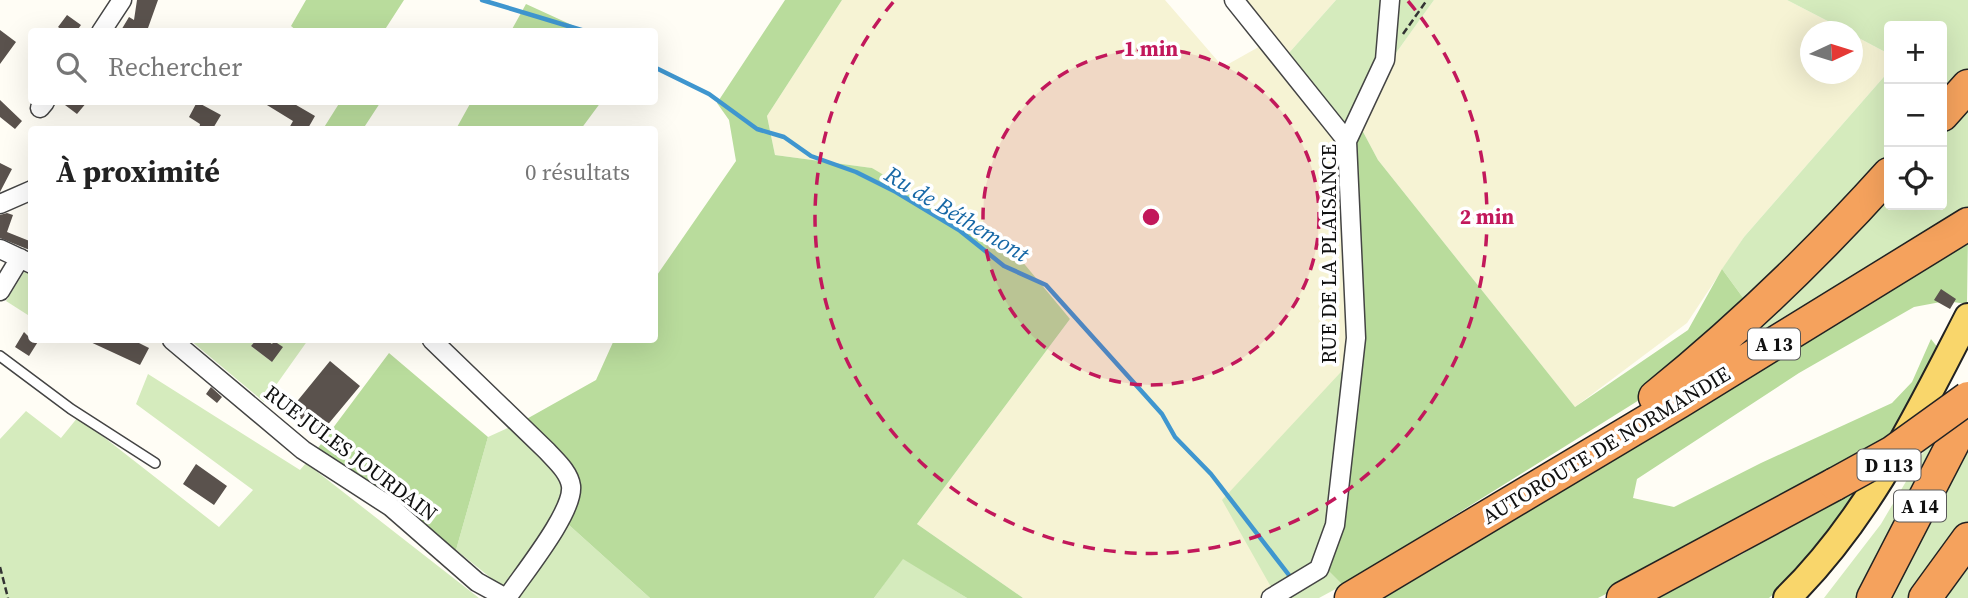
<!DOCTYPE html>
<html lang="fr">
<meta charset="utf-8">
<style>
body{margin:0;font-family:"Source Serif 4",serif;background:#f2f2f2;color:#222}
.controls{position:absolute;right:21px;top:21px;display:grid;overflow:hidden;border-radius:7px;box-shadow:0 7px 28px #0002}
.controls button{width:63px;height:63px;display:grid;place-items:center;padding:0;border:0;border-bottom:2px solid #e0e0e0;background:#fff;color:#222;font:35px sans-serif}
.compass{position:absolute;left:1800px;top:21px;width:63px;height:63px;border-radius:50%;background:#fff;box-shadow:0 7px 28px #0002;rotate:86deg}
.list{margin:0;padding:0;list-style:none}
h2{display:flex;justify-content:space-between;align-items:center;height:91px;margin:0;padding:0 28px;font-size:30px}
h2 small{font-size:23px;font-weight:400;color:#767676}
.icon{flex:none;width:38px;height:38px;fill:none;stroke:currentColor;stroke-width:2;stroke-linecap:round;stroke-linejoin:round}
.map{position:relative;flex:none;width:1968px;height:598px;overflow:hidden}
.search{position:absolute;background:#fff;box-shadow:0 7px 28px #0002;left:28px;top:28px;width:630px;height:77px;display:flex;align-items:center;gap:18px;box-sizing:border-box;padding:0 24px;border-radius:7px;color:#767676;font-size:26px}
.panel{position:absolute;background:#fff;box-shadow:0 7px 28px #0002;left:28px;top:126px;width:630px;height:217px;border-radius:7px}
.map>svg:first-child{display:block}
.farmland{fill:#f6f3d4}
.green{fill:#d5ebbd}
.forest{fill:#b9dc9c}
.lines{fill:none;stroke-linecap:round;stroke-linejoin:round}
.stream{stroke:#3f96cf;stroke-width:4.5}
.building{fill:#5a524d}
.service-casing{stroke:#444;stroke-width:12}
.minor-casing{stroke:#444;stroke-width:21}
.primary-casing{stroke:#222;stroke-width:30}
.motorway-casing{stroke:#222;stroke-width:35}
.path{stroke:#333;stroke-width:2.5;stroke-dasharray:7 3.5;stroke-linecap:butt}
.service{stroke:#fff;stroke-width:9}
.minor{stroke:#fff;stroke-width:18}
.primary{stroke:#f9d66b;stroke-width:26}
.motorway{stroke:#f5a25d;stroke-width:32}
.motorway-bridge-casing{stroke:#222;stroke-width:35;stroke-linecap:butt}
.motorway-bridge{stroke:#f5a25d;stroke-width:32}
.ring{fill:none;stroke:#c2185b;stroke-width:3.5;stroke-dasharray:12 9}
.labels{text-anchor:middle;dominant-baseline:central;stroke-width:7;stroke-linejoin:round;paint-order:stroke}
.shield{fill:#fff;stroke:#585858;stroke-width:2}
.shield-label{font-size:19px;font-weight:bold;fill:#111}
.street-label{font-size:21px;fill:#111;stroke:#fff}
.water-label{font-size:23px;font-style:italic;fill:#1768a6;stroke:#fff}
.centre{fill:#c2185b;stroke:#fff;stroke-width:3.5}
.ring-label{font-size:21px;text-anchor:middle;font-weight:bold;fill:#c2185b;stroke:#fff;stroke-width:7;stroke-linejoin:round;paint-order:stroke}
</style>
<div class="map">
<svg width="1968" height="598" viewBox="0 0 1968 598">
<rect width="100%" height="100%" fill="#fffdf5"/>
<path class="farmland" d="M842 0H1165L1223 67 1264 44 1231 0H1336L1280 63 1340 140 1353 359 1276 594 1267 598H1023L917 524 1070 319 872 168 775 155 767 116Z
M1434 0H1787L1847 31 1811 32V74H1853V35L1889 54V71L1744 237 1687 323 1575 407 1378 160 1353 113Z"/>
<path class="green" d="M1336 0H1434L1353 113 1340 140 1280 63Z
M1787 0H1968V74L1942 104V26H1889V54L1853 35V32L1847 31Z
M1889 71V163L1749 306 1722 269 1744 237Z
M1968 98V209L1683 383 1889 185V205H1942V128Z
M31 271V317L6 301 24 272Z
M190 340H256L251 346 272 362 274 341 272 344 266 340H308L264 402Z
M1353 359 1343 585 1319 598H1267L1275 594 1222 500Z
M148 374 300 470 306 463 479 598H0V439L26 411 61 438 78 417 219 527 253 490 136 404Z
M523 421 580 481 559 516 650 598H516L456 550 488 437Z
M1946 431 1862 598H1824L1881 524 1931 439Z
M1968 441V525L1916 598H1884Z
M903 558 967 598H874Z
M1968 562V598H1943Z"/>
<path class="forest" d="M306 0H404L384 31H297L291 26Z
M785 0H842L767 116 775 155 872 168 1016 254 1070 319 917 524 1023 598H967L903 559 874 598H650L559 516 580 481 523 421 596 380 614 340H654L655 278 736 161 729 120 717 103Z
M526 4 585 31H511Z
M340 102H377L380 103 363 129H323Z
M471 102H601L581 129H456Z
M1353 113 1378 160 1575 407 1688 330 1722 269 1749 306 1644 397 1343 585 1324 566 1353 359Z
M1968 238 1967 304 1946 301 1914 307 1799 373 1637 479 1633 498 1674 507 1761 463 1892 403 1912 382 1931 339 1938 348 1898 430 1733 531 1598 598H1373Z
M389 353 488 437 456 550 318 448Z
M1867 478C1839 523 1809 562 1769 598H1658L1744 553Z"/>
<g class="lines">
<path class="stream" d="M482 0 588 32
M654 67 709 94 757 129 784 137 811 156 856 172 896 192 959 230 1004 266 1046 285 1162 414 1175 437 1211 474 1292 579"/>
</g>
<path class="building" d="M137 0H158L148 28 154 32H120L129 17 134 20Z
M67 15 81 25 76 32H65L58 27Z
M0 30 16 42 0 64Z
M0 100 22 121 15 129 0 117Z
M61 102H87L77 114Z
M197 102 221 115 212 130H199L200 124 189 117Z
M262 102H291L315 116 307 130H288L293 121Z
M0 163 12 169 0 192Z
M7 213 13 215 7 232 32 242V251L0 238V215Z
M1941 289 1956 299 1950 309 1934 300Z
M24 332 32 340H39L29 356 15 347Z
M86 340H133L149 348 140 365Z
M256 340H266L272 344 274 341 283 347 272 362 251 346Z
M330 361 360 386 320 434 290 410Z
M211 387 222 397 217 403 206 394Z
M196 464 227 486 214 505 183 484Z"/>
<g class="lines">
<defs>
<path id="service" d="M0 356 71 409 155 463"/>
<path id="minor" d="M1234 0 1347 141
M101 32 122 0
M40 108 45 102
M0 204 32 190
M0 249 32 264
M0 291 20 258
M172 340 303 450 391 507 477 582 506 598
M432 340 547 451C556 461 569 472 571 486 574 512 522 575 507 598
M1271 598 1319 569 1335 525 1356 338 1347 141 1385 60 1390 0"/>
<path id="primary" d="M1787 598C1868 519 1917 416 1968 317"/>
<path id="motorway" d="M1942 115 1968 86
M1655 397C1739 329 1817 254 1889 174
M1351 598 1679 402 1968 224
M1623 598 1835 484
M1873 598 1968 414
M1925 598 1968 539"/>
</defs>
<use href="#service" class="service-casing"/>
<use href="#minor" class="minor-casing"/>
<use href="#primary" class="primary-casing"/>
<use href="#motorway" class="motorway-casing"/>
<path class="path" d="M1403 34 1427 0
M0 567 8 598"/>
<use href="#service" class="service"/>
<use href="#minor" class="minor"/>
<use href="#primary" class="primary"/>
<use href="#motorway" class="motorway"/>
<defs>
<path id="motorway-bridge" d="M1835 484 1893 452 1968 398"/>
</defs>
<use href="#motorway-bridge" class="motorway-bridge-casing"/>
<use href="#motorway-bridge" class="motorway-bridge"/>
</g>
<circle cx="1151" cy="217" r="168" fill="#c2185b" fill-opacity=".12"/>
<g class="ring">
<circle cx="1151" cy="217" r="168"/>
<path d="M1408 1A336 336 0 1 1 894 1"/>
</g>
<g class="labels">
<g class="shield">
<rect x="1748" y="328.5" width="52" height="31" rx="5"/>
<rect x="1857.5" y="449.5" width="63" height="31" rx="5"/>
<rect x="1894" y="490.5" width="52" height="31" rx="5"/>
</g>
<g class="shield-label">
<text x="1774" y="344">A 13</text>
<text x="1889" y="465">D 113</text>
<text x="1920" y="506">A 14</text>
</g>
<g class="street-label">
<text transform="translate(1328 254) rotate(-90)">RUE DE LA PLAISANCE</text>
<text transform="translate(1606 445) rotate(-31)">AUTOROUTE DE NORMANDIE</text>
<text transform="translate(351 453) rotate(37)">RUE JULES JOURDAIN</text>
</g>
<g class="water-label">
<text transform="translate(957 214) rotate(31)">Ru de Béthemont</text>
</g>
</g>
<circle cx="1151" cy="217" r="10" class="centre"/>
<g class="ring-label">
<text x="1151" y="56">1 min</text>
<text x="1487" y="224">2 min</text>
</g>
</svg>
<div class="controls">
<button>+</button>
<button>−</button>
<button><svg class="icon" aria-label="locate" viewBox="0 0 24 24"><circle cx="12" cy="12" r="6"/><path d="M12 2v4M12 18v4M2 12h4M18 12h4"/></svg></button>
</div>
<svg class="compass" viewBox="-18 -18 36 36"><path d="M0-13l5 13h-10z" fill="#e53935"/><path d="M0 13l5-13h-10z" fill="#767676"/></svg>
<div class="search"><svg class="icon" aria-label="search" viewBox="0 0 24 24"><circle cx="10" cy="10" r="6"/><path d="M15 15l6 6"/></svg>Rechercher</div>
<section class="panel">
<h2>À proximité<small>0 résultats</small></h2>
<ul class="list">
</ul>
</section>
</div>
